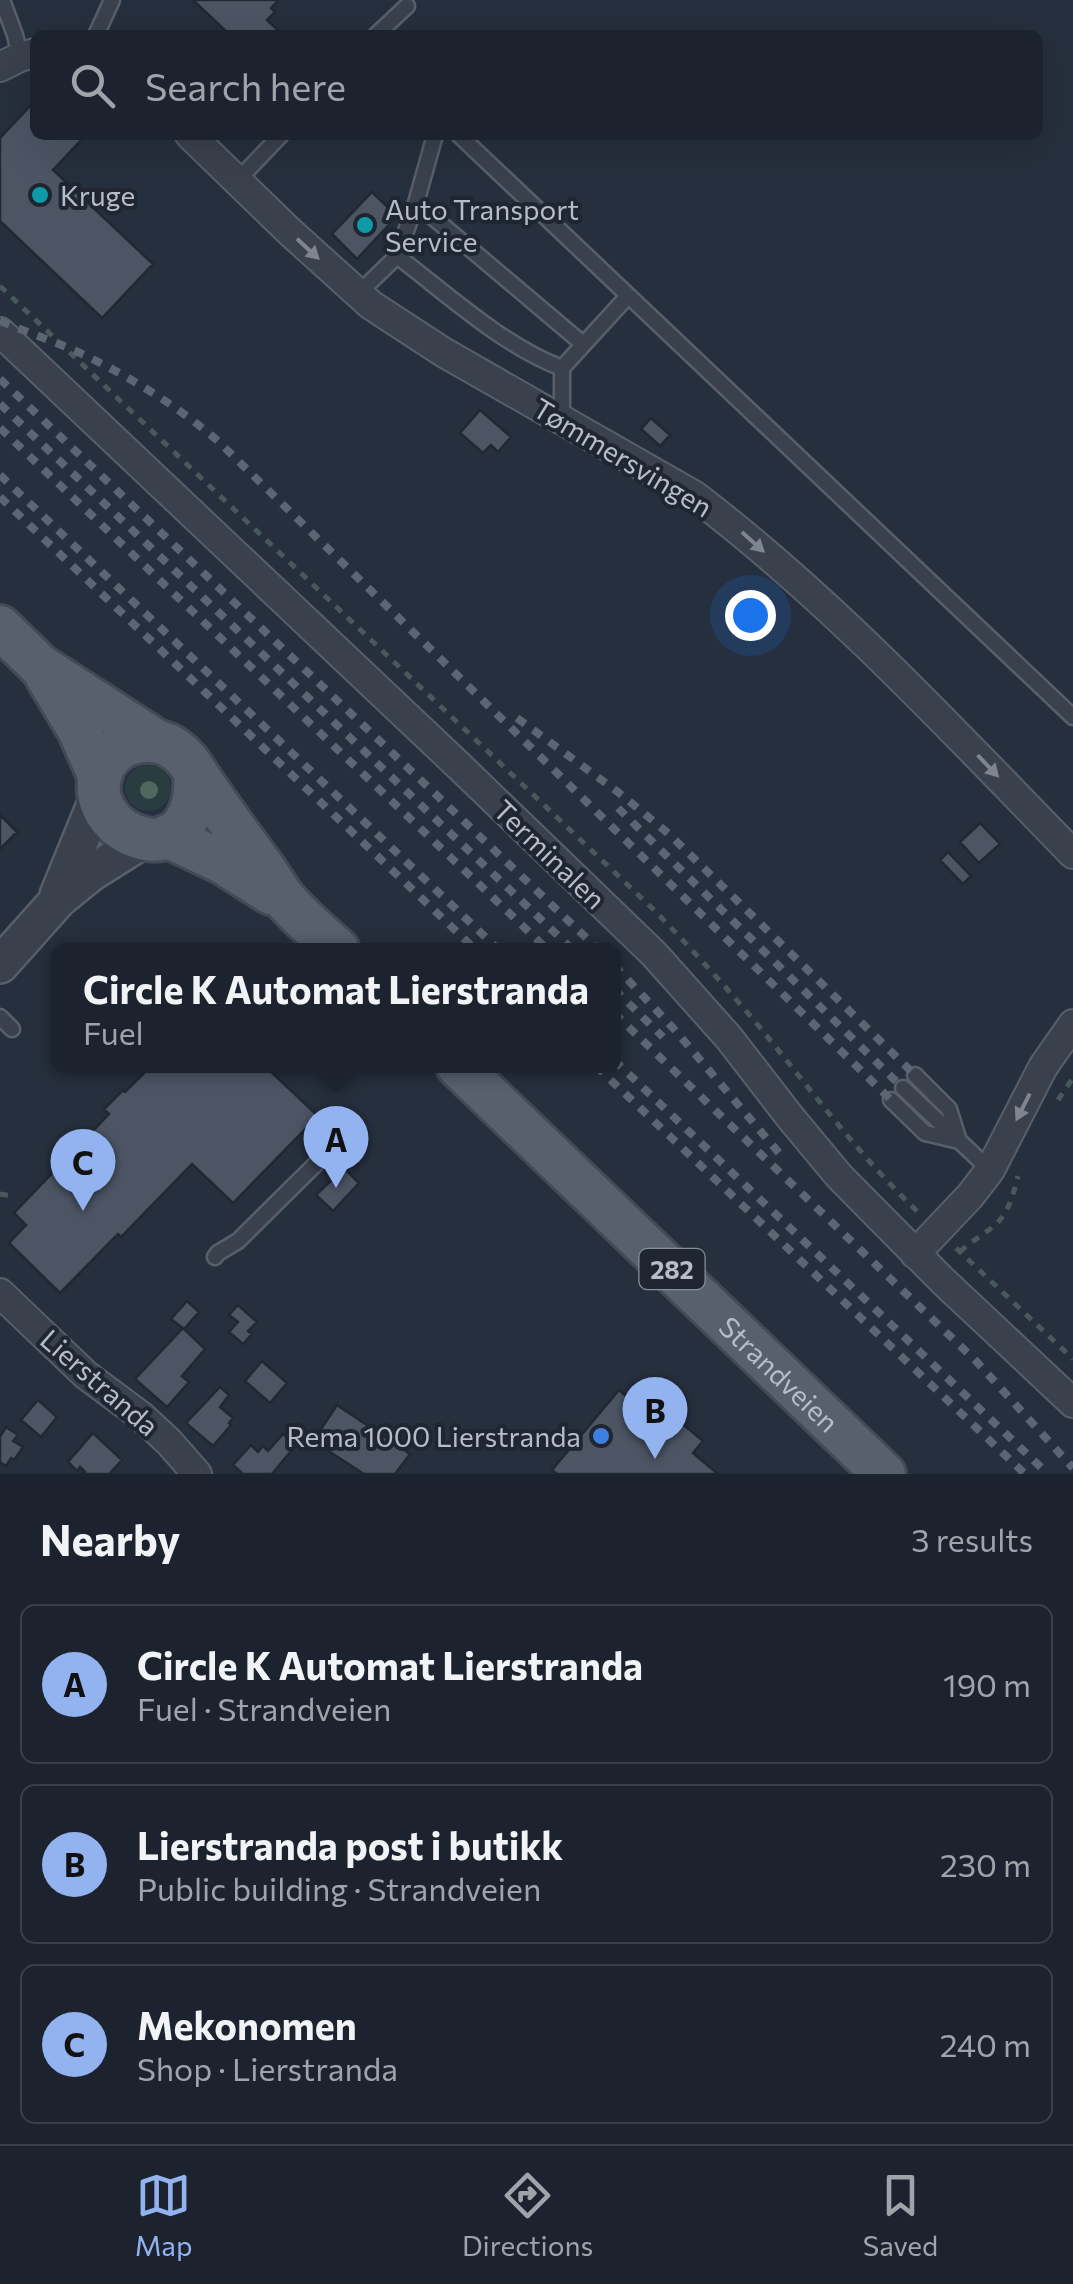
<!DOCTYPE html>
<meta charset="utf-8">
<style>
body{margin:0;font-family:Commissioner,sans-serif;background:#292f3a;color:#f1f3f6}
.you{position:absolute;left:750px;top:615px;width:35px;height:35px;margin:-25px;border:8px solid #fff;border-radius:50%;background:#1a73e8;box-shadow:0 0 0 15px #1a73e833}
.badge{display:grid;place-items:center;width:65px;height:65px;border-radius:50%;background:#93b2f0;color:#111;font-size:32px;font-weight:700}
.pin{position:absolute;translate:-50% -82px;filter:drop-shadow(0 2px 5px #0008)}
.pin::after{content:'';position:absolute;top:52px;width:35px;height:30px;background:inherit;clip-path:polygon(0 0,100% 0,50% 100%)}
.popup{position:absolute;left:51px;top:943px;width:570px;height:130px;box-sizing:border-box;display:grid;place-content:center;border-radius:15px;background:#1c232e;filter:drop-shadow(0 2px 8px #0005);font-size:32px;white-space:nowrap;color:#a0a4aa}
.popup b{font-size:38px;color:#f1f3f6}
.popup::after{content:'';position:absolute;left:50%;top:100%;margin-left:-20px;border:20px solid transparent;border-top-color:#1c232e}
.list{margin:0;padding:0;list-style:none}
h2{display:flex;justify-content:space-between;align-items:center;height:130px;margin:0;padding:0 40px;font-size:42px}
h2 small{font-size:32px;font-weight:400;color:#a0a4aa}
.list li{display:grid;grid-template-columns:65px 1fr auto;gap:30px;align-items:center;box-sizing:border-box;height:160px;margin:0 20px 20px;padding:0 20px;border:2px solid #3a404a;border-radius:15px}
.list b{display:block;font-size:38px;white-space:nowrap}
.list p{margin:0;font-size:32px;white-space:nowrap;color:#a0a4aa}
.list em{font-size:32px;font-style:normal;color:#a0a4aa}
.icon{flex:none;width:55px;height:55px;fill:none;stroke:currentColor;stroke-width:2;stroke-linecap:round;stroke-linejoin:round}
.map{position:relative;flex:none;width:1073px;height:1474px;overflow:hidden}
.search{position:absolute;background:#1c232e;box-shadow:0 10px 40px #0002;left:30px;right:30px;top:30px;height:110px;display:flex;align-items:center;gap:25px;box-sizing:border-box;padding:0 35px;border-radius:15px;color:#a0a4aa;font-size:38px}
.sheet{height:670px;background:#1c232e}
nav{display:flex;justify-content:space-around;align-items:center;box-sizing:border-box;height:140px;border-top:2px solid #3a404a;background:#1c232e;font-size:28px;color:#a0a4aa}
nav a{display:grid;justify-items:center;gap:5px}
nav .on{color:#93b2f0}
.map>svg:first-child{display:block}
.green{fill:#293c3f}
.building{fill:#4d5565;stroke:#212834;stroke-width:2.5}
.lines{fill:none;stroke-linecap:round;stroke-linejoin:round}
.service-casing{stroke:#585f6b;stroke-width:19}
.minor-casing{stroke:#585f6b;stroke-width:32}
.tertiary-casing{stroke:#585f6b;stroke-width:40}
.primary-casing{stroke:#434a56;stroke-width:48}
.path{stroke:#48595d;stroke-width:5;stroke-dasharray:8 8;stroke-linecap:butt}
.service{stroke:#3a414d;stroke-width:14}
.minor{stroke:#3a414d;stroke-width:28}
.tertiary{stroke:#3a414d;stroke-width:35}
.primary{stroke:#58606d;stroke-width:42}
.rail{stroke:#5c6573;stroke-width:8;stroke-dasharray:10 10;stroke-linecap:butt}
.tree{fill:#4e685f}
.oneway{fill:#7e8591}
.culture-dot{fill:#0f9aa8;stroke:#1f2632;stroke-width:4}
.shop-dot{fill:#3f7fe0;stroke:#1f2632;stroke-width:4}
.labels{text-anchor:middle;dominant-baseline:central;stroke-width:8;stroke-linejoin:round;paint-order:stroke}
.shield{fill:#1f2632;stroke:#898f9b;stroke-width:2.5}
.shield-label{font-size:25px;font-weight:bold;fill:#b6bcc8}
.poi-label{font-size:28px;fill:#b6bcc8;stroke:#1f2632;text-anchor:start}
.street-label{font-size:28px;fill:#b6bcc8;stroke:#1f2632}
</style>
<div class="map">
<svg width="1073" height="1474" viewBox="0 0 1073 1474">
<rect width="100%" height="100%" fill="#262f3d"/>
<path class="green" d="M125 788a23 23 0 1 1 46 0a23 23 0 1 1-46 0Z"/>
<path class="building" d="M193 0H279L271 8 275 12 267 20 283 35H227L228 33Z
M33 103 35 105V135H86L53 170 153 264 102 318 0 221V138Z
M372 192 397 216 357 259 332 234Z
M480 410 511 437 498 452 491 445 483 453 460 433Z
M651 418 670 435 660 446 641 429Z
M0 815 17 832 0 849Z
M980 823 1000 844 979 863 960 842Z
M948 852 971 876 963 884 940 860Z
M151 1066H185L188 1069 189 1066H204L206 1068 208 1066H265L318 1116 233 1203 192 1164 121 1237 118 1234 60 1293 9 1243 26 1225 14 1213 109 1114 104 1109 123 1090 125 1092Z
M344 1168 359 1183 333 1211 316 1195Z
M187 1301 199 1312 184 1329 171 1319Z
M238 1305 257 1322 248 1331 252 1334 243 1344 229 1332 238 1322 229 1315Z
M183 1328 205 1349 182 1376 189 1382 167 1407 135 1379Z
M262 1361 287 1383 270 1403 245 1381Z
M220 1387 229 1395 220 1407 233 1418 229 1423 231 1425 213 1446 186 1423Z
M619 1390 633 1402 642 1390 703 1441 693 1453 718 1474H557L552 1470Z
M38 1400 57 1417 41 1437 21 1420Z
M337 1405 410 1454 395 1474H364L313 1441Z
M6 1427 18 1435 13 1441 23 1447 14 1460 11 1458 6 1466 0 1462V1437Z
M93 1433 122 1460 109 1474H83L85 1472 80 1467 77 1471 68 1462Z
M283 1434 296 1445 272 1474H243L233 1465 251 1445 258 1452 263 1446 268 1451Z"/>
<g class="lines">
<defs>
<path id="service" d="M2 0 15 35 20 57
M96 35 112 0
M376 35 407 6
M459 135 1073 717
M237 181 281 135
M416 203 583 344
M397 256C447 294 503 346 562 368
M358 294 397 256 416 203 435 135
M562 418V368L628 296
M0 1017 12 1029
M903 1088 990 1170
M891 1100 925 1133 959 1141 949 1109 915 1075
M215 1257 218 1253 238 1241 333 1147"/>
<path id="minor" d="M0 67 20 57 35 53
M190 135 289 231 371 305 443 352 695 496C833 601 952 730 1073 854
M0 332 458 765 654 954 729 1038 790 1117 839 1176 943 1281 1073 1403
M915 1254 970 1196 990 1170 1043 1067 1073 1024
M0 1293 86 1375 141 1416 169 1442 197 1474"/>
<path id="tertiary" d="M58 895 99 795
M0 965 59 899 91 873 145 839"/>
<g id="primary">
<path d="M0 627 40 666 156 741"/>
<path d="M46 675 79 730 100 777"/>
<path d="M194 771C200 801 185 846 146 839 113 833 87 799 104 766 117 740 154 733 176 750 185 756 190 764 196 773 217 805 239 835 262 866 271 878 278 892 288 903 303 920 321 935 338 950"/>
<path d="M167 836 222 862 271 893"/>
<path id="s1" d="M458 1066 884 1474"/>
</g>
</defs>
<use href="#service" class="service-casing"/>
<use href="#minor" class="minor-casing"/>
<use href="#tertiary" class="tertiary-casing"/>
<use href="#primary" class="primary-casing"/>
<path class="path" d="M0 286 653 909C687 944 720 980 752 1018 807 1084 857 1154 919 1213
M1058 1100 1073 1078
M0 1194 13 1196
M956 1248 1073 1359
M960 1252C972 1240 989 1232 999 1221 1010 1209 1014 1191 1018 1176"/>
<use href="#service" class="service"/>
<use href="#minor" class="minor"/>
<use href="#tertiary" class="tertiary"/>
<use href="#primary" class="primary"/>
<path class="rail" d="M0 321C26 332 54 341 80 353 129 376 176 405 218 441L891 1100
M0 379 599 950
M0 404 573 950
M0 428 548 950
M0 475 499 950
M0 497 476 950
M517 718 618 792 669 834 915 1075
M618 808 903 1088
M614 965 674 1029 785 1160
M614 989 663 1037
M614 1013 976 1361 1073 1468
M614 1060 1048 1474
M596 1066 1025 1474"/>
</g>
<circle class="tree" cx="149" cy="790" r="9"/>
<defs><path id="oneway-solid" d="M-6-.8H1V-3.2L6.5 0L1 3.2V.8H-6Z" transform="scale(2.5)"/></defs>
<g class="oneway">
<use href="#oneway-solid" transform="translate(308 249) rotate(43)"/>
<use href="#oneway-solid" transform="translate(753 542) rotate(42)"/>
<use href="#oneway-solid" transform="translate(988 766) rotate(46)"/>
<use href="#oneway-solid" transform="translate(1023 1107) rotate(117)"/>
</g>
<g class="culture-dot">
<circle cx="40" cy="195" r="10"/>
<circle cx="365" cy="225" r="10"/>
</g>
<circle class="shop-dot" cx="601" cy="1436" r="10"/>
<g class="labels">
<rect class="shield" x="639.5" y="1249" width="65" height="40" rx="8"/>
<g class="shield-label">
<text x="672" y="1269">282</text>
</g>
<g class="poi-label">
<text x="60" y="195">Kruge</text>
<text x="385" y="209">Auto Transport<tspan x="385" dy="32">Service</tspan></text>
<text x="581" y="1436" text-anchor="end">Rema 1000 Lierstranda</text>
</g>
<g class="street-label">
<text transform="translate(623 457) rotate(31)">Tømmersvingen</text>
<text transform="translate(550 854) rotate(44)">Terminalen</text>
<text stroke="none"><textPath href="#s1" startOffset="445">Strandveien</textPath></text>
<text transform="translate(100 1382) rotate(41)">Lierstranda</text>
</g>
</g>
</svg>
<div class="you"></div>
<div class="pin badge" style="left:336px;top:1188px">A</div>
<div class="popup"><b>Circle K Automat Lierstranda</b>Fuel</div>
<div class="pin badge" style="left:655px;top:1459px">B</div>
<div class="pin badge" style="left:83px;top:1211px">C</div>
<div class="search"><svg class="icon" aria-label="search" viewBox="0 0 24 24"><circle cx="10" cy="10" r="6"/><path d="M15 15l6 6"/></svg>Search here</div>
</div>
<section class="sheet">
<h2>Nearby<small>3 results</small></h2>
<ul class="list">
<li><span class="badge">A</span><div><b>Circle K Automat Lierstranda</b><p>Fuel · Strandveien</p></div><em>190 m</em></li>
<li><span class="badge">B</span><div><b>Lierstranda post i butikk</b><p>Public building · Strandveien</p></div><em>230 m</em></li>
<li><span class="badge">C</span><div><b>Mekonomen</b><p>Shop · Lierstranda</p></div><em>240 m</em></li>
</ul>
</section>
<nav>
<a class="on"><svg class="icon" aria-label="map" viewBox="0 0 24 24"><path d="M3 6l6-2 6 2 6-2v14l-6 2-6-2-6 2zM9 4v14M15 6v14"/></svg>Map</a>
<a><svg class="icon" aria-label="directions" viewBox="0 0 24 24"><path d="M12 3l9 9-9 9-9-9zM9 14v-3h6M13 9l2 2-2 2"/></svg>Directions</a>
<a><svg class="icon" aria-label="saved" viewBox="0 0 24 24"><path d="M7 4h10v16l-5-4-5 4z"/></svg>Saved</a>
</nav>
